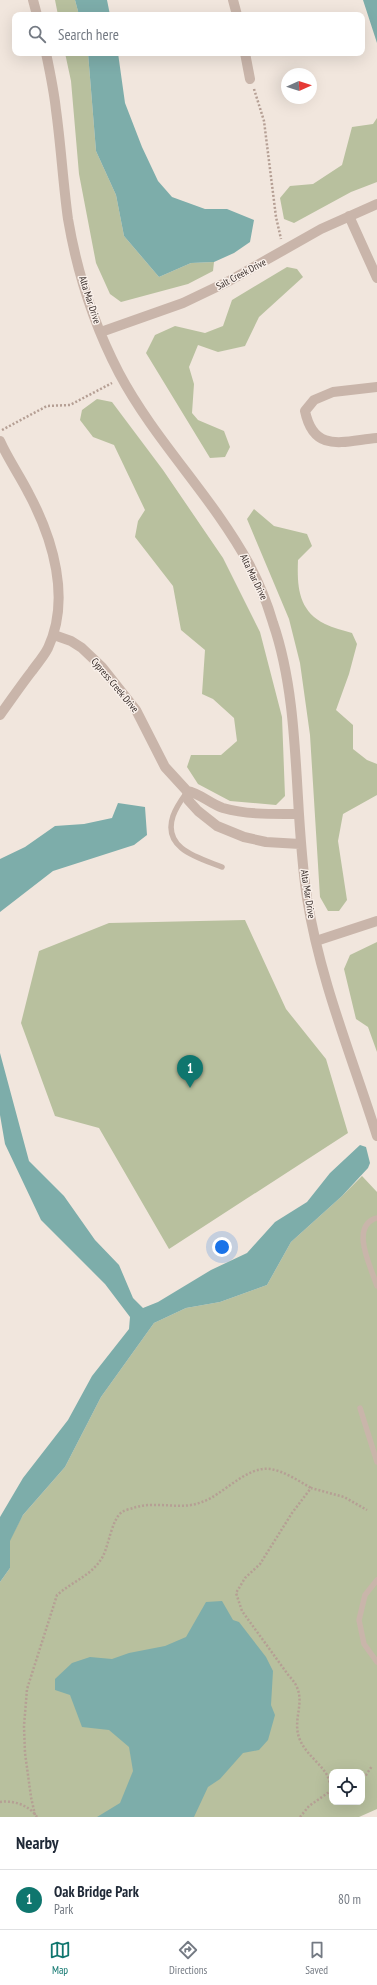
<!DOCTYPE html>
<style>
body{margin:0;font-family:"PT Sans Narrow",sans-serif;background:#f2f2f3;color:#1f2937}
.controls{position:absolute;right:12px;bottom:12px;display:grid;overflow:hidden;border-radius:8px;box-shadow:0 4px 16px #0002}
.controls button{width:36px;height:36px;display:grid;place-items:center;padding:0;border:0;border-bottom:1px solid #e0e1e3;background:#fff;color:#1f2937;font:20px sans-serif}
.compass{position:absolute;left:281px;top:68px;width:36px;height:36px;border-radius:50%;background:#fff;box-shadow:0 4px 16px #0002;rotate:87deg}
.you{position:absolute;left:222px;top:1247px;width:14px;height:14px;margin:-10px;border:3px solid #fff;border-radius:50%;background:#1a73e8;box-shadow:0 0 0 6px #1a73e833}
.badge{display:grid;place-items:center;width:26px;height:26px;border-radius:50%;background:#0f766e;color:#fff;font-size:13px;font-weight:700}
.pin{position:absolute;translate:-50% -33px;filter:drop-shadow(0 1px 2px #0008)}
.pin::after{content:'';position:absolute;top:21px;width:14px;height:12px;background:inherit;clip-path:polygon(0 0,100% 0,50% 100%)}
.list{margin:0;padding:0;list-style:none}
h2{display:flex;justify-content:space-between;align-items:center;height:52px;margin:0;padding:0 16px;font-size:17px}
h2 small{font-size:13px;font-weight:400;color:#747a83}
.list li{display:grid;grid-template-columns:26px 1fr auto;gap:12px;align-items:center;box-sizing:border-box;height:60px;padding:0 16px;border-top:1px solid #e0e1e3}
.list b{display:block;font-size:15px;white-space:nowrap}
.list p{margin:0;font-size:13px;white-space:nowrap;color:#747a83}
.list em{font-size:13px;font-style:normal;color:#747a83}
.icon{flex:none;width:22px;height:22px;fill:none;stroke:currentColor;stroke-width:2;stroke-linecap:round;stroke-linejoin:round}
.map{position:relative;flex:none;width:377px;height:1817px;overflow:hidden}
.search{position:absolute;background:#fff;box-shadow:0 4px 16px #0002;left:12px;right:12px;top:12px;height:44px;display:flex;align-items:center;gap:10px;box-sizing:border-box;padding:0 14px;border-radius:8px;color:#747a83;font-size:15px}
.sheet{height:112px;background:#fff}
nav{display:flex;justify-content:space-around;align-items:center;box-sizing:border-box;height:56px;border-top:1px solid #e0e1e3;background:#fff;font-size:11px;color:#747a83}
nav a{display:grid;justify-items:center;gap:2px}
nav .on{color:#0f766e}
.map>svg:first-child{display:block}
.green{fill:#b8c09e;fill-rule:evenodd}
.water{fill:#7dadaa}
.lines{fill:none;stroke-linecap:round;stroke-linejoin:round}
.path{stroke:#b59f94;stroke-width:2.5;stroke-dasharray:2 2;stroke-linecap:butt}
.lane{stroke:#c9b5aa;stroke-width:5.5}
.street{stroke:#c9b5aa;stroke-width:10}
.labels{text-anchor:middle;dominant-baseline:central;stroke-width:3;stroke-linejoin:round;paint-order:stroke}
.street-label{font-size:10px;fill:#372c29;stroke:#f9f0ea}
</style>
<div class="map">
<svg width="377" height="1817" viewBox="0 0 377 1817">
<rect width="100%" height="100%" fill="#f1e6dd"/>
<path class="green" d="M55 0H75L79 15H58Z
M65 53H88L96 151 116 195 124 236 159 277 191 263 214 262 213 271 188 284 121 302 110 294 96 263 79 174 71 81Z
M377 118V182L351 192 294 223 284 219 280 198 290 186 313 184 342 165 352 127 373 124Z
M287 267 297 269 303 277 259 317 245 346 218 352 198 345 189 367 194 384 192 413 198 420 224 431 230 447 225 457 210 458 146 353 155 335 175 326 205 333 223 326 232 300Z
M97 399 112 402 163 470 223 558 260 632 282 717 285 796 276 805 230 801 198 784 187 767 191 755H221L237 741 234 718 213 699 202 694 205 650 181 630 173 586 135 537 138 521 145 510 114 445 93 437 80 420 82 410Z
M254 509 274 526 307 534 312 546 298 560C297 586 298 611 325 624 333 628 343 630 352 633L357 644 349 674 336 710 353 725V749L367 760 377 764V795L343 814 338 841 347 900 339 911H328L320 897 310 735 300 663 289 619 247 519Z
M245 920 286 1009 326 1059 348 1133 169 1249 99 1128 55 1116 21 1023 39 951 109 923Z
M377 942V1052L368 1027 356 1019 344 969 350 955Z
M362 1176 377 1192V1809L359 1817H0V1582L10 1568 9 1541 23 1515 65 1467 101 1397 154 1323 186 1308 220 1302 267 1285 291 1242 342 1196ZM332 1772H362V1802H332Z"/>
<path class="water" d="M75 0H107L110 15H79Z
M363 0H377V43Z
M88 53H118L125 103 142 147 158 181 172 197 205 209H227L254 220 250 242 234 253 214 262 191 263 159 277 124 236 116 195 96 151Z
M118 803 145 807 147 835 134 845 53 871 0 912V859L25 847 55 826 84 824 112 818Z
M0 1053 29 1161 64 1196 95 1240 119 1265 133 1298 143 1308 158 1302 211 1270 247 1253 275 1222 307 1202 330 1173 360 1145 366 1147 370 1163 368 1168 342 1196 291 1242 267 1285 220 1302 186 1308 154 1323 101 1397 65 1467 23 1515 10 1541V1568L0 1582V1517L23 1478 68 1420 92 1376 129 1329 130 1317 105 1284 41 1220 5 1144 0 1115Z
M222 1601 233 1620 239 1622 266 1657 273 1671 271 1705 275 1715 268 1740 259 1750 243 1753 220 1779 208 1787 194 1817H97L120 1803 133 1771 129 1747 109 1730 82 1727 70 1695 55 1690V1679L72 1663 90 1657 112 1659 129 1653 165 1646 186 1637 206 1602Z"/>
<g class="lines">
<path class="path" d="M254 89 264 121 276 217 281 239
M2 430 47 406 70 405 112 383
M362 1777 366 1775 372 1766
M332 1790C330 1785 329 1779 327 1775 320 1763 306 1754 300 1740 290 1717 311 1698 289 1676L242 1611 236 1593 245 1578 260 1564 292 1513 311 1488 344 1497 367 1510
M0 1802C13 1800 29 1805 37 1817
M35 1815 31 1797 25 1753 24 1726 27 1689 57 1595C73 1581 93 1575 103 1556 109 1544 112 1519 122 1512 125 1510 130 1509 133 1508 157 1500 180 1511 202 1502 223 1495 246 1466 270 1469 284 1471 299 1481 311 1488
M300 1817 309 1806 332 1790"/>
<path class="lane" d="M187 792C182 799 176 807 173 816 162 849 199 858 222 867
M377 1218C349 1226 371 1267 377 1286
M360 1408 377 1462
M377 1580 365 1595 359 1620 364 1644 377 1662"/>
<path class="street" d="M33 0 37 15
M233 0 237 15
M46 53C50 72 54 91 56 110 61 146 63 183 68 219 77 272 94 325 119 373 155 441 212 496 249 564 259 583 267 602 273 623 302 707 293 808 307 898 320 980 352 1057 377 1136
M245 53 250 79
M349 216 377 278
M101 332 183 303 229 281 321 229 377 204
M377 387 333 392 314 400 305 411C314 454 343 441 377 438
M0 441C8 459 20 476 29 494 53 539 71 599 48 648 44 656 37 664 32 671 21 685 11 700 0 715
M54 635 71 641 82 648 102 667 136 710 165 767 187 791 188 800 198 811 217 826 244 837 266 842 300 844
M187 791C200 793 210 804 223 808 248 815 273 814 298 814
M316 941 377 921"/>
</g>
<g class="labels">
<g class="street-label">
<text transform="translate(241 274) rotate(-28)">Salt Creek Drive</text>
<text transform="translate(90 300) rotate(72)">Alta Mar Drive</text>
<text transform="translate(254 577) rotate(64)">Alta Mar Drive</text>
<text transform="translate(115 685) rotate(50)">Cypress Creek Drive</text>
<text transform="translate(308 894) rotate(81)">Alta Mar Drive</text>
</g>
</g>
</svg>
<div class="controls">
<button><svg class="icon" aria-label="locate" viewBox="0 0 24 24"><circle cx="12" cy="12" r="6"/><path d="M12 2v4M12 18v4M2 12h4M18 12h4"/></svg></button>
</div>
<svg class="compass" viewBox="-18 -18 36 36"><path d="M0-13l5 13h-10z" fill="#e53935"/><path d="M0 13l5-13h-10z" fill="#747a83"/></svg>
<div class="you"></div>
<div class="pin badge" style="left:190px;top:1088px">1</div>
<div class="search"><svg class="icon" aria-label="search" viewBox="0 0 24 24"><circle cx="10" cy="10" r="6"/><path d="M15 15l6 6"/></svg>Search here</div>
</div>
<section class="sheet">
<h2>Nearby<small></small></h2>
<ul class="list">
<li><span class="badge">1</span><div><b>Oak Bridge Park</b><p>Park</p></div><em>80 m</em></li>
</ul>
</section>
<nav>
<a class="on"><svg class="icon" aria-label="map" viewBox="0 0 24 24"><path d="M3 6l6-2 6 2 6-2v14l-6 2-6-2-6 2zM9 4v14M15 6v14"/></svg>Map</a>
<a><svg class="icon" aria-label="directions" viewBox="0 0 24 24"><path d="M12 3l9 9-9 9-9-9zM9 14v-3h6M13 9l2 2-2 2"/></svg>Directions</a>
<a><svg class="icon" aria-label="saved" viewBox="0 0 24 24"><path d="M7 4h10v16l-5-4-5 4z"/></svg>Saved</a>
</nav>
